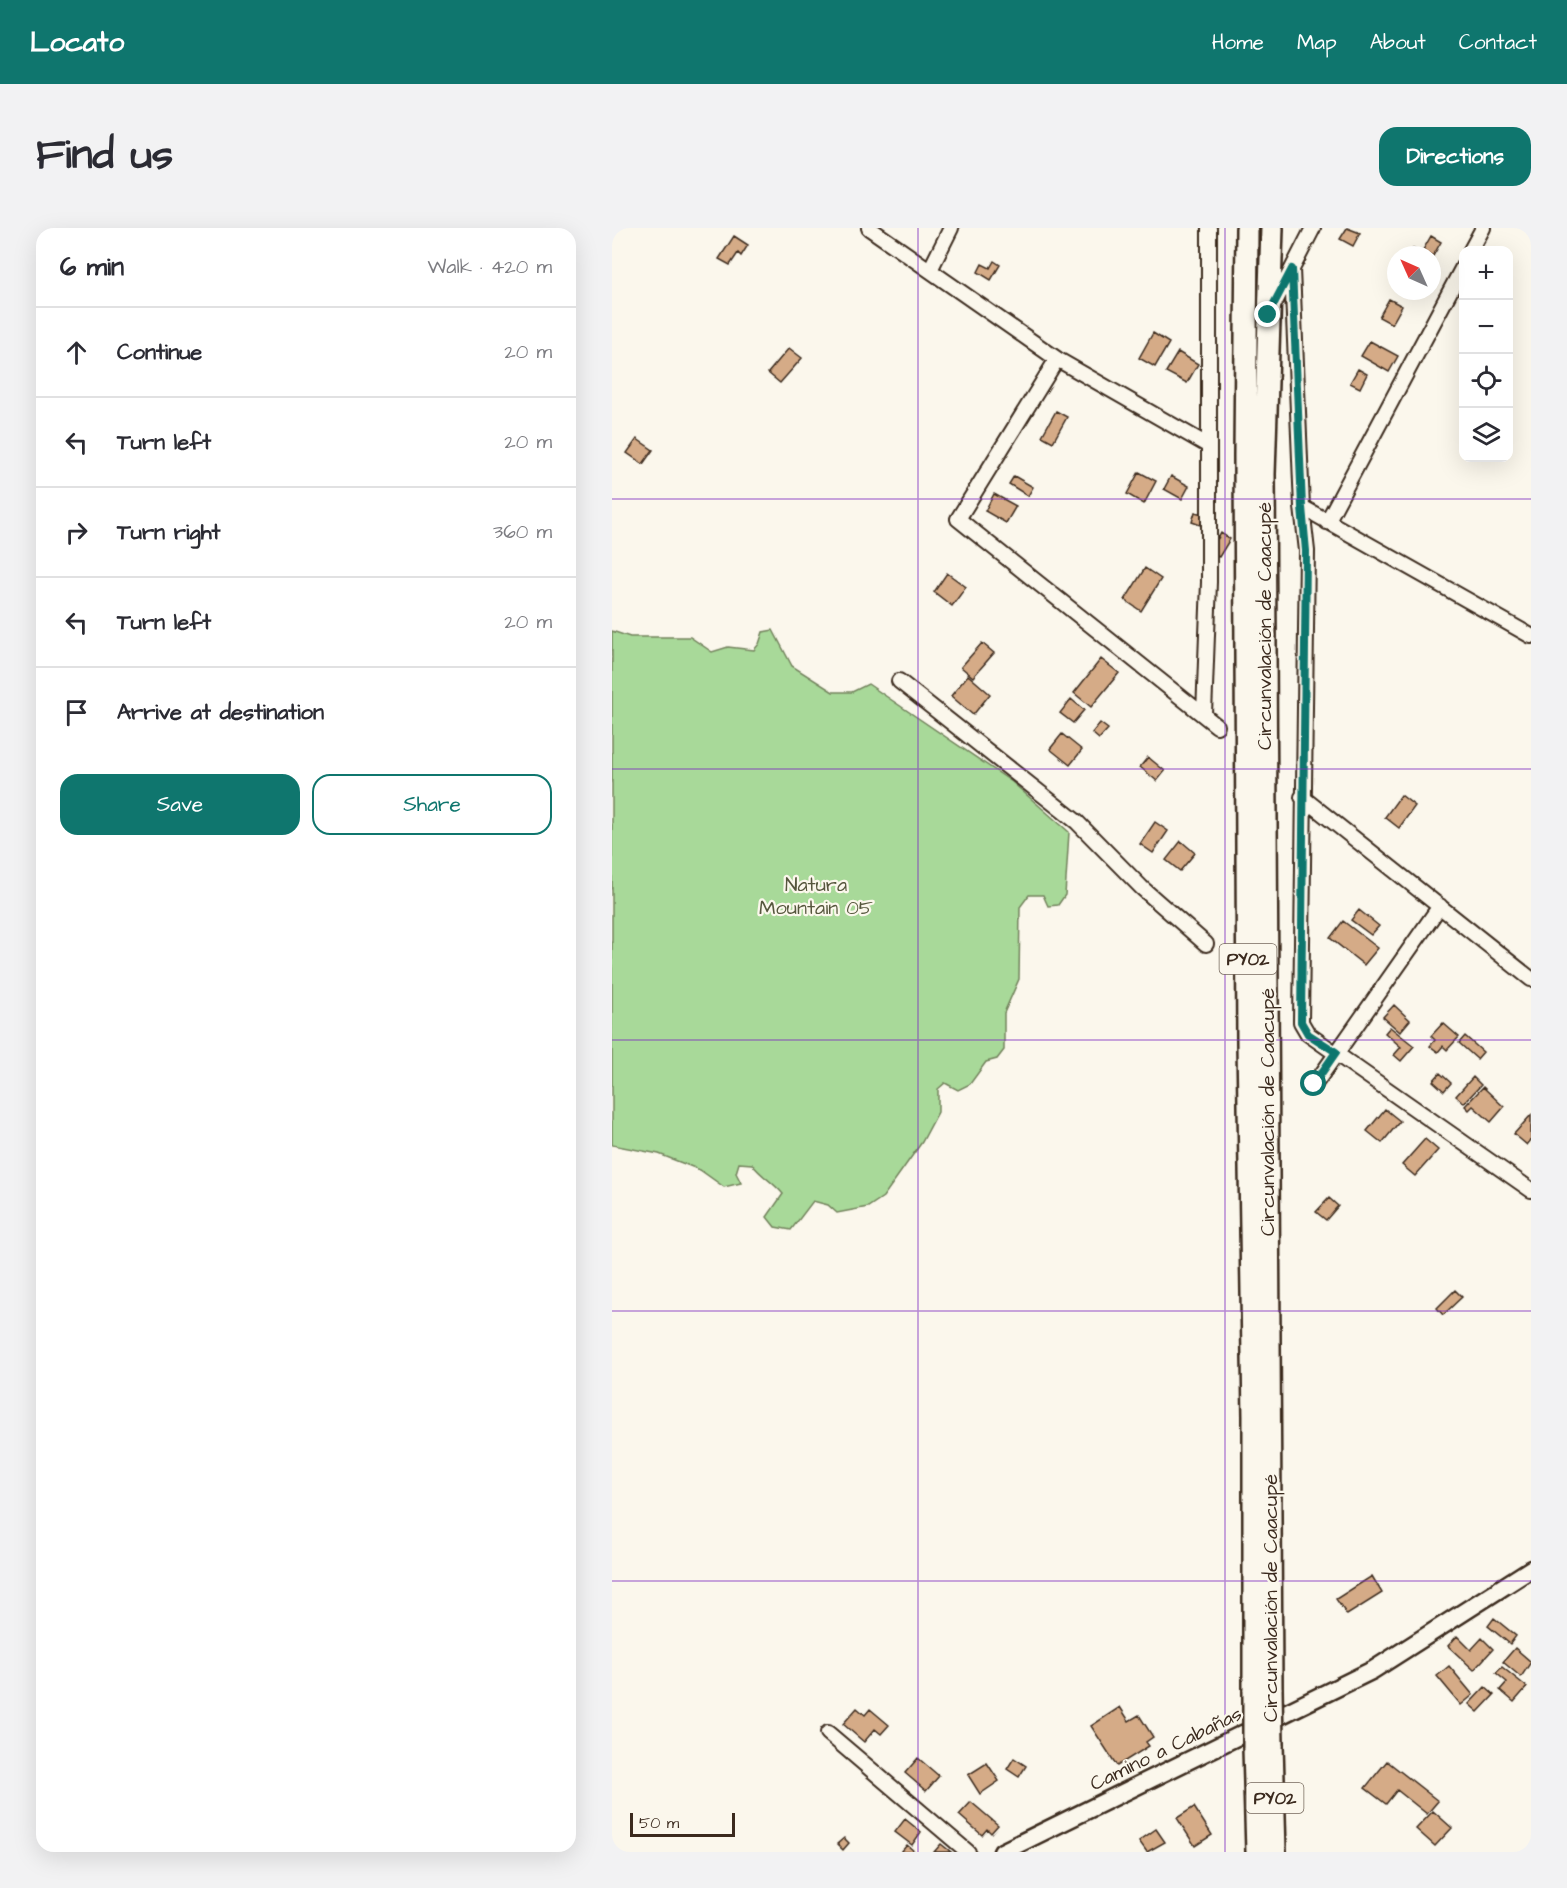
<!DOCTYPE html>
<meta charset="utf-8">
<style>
body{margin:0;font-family:"Architects Daughter",sans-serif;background:#f2f2f3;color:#2b2b33}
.controls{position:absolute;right:18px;top:18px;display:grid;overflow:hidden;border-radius:12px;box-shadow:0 6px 24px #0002}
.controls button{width:54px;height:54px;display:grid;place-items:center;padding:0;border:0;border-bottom:2px solid #e1e1e2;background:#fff;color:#2b2b33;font:30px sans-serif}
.compass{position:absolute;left:775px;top:18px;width:54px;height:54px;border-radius:50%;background:#fff;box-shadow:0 6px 24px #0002;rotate:315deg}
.scale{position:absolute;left:18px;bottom:15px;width:105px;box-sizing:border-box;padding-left:6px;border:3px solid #3b2a1e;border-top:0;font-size:16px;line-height:21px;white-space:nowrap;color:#3b2a1e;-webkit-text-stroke:4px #fbf7ec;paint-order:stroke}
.stop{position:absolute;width:18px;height:18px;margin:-14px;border:4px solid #0f766e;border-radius:50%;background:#fff}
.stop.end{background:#0f766e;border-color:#fff;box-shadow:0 2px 6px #0008}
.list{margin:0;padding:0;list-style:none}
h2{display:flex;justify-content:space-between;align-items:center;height:78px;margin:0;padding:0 24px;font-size:26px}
h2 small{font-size:20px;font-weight:400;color:#7c7c81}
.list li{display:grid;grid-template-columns:39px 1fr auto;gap:18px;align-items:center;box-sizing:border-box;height:90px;padding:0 24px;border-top:2px solid #e1e1e2}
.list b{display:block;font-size:22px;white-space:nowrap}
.list em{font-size:20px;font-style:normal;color:#7c7c81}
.actions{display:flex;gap:12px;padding:18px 24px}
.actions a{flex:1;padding:14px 0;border:2px solid #0f766e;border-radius:18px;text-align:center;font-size:21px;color:#0f766e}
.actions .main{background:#0f766e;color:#fff}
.icon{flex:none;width:33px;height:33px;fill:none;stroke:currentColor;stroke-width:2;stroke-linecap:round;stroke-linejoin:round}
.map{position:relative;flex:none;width:919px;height:1624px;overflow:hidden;border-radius:18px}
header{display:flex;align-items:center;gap:36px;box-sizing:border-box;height:84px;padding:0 30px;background:#0f766e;color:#fff}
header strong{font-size:28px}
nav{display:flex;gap:33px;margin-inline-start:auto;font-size:21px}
.intro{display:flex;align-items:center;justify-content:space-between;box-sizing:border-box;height:144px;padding:0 36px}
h1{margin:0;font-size:42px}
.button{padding:15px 27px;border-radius:18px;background:#0f766e;color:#fff;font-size:21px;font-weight:700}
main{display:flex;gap:36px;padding:0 36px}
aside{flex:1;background:#fff;border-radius:18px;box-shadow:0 6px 24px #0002}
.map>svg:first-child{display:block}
.green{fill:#a8d999;stroke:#72825c;stroke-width:1.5}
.building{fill:#d5ab87;stroke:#3b2a1e;stroke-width:1.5}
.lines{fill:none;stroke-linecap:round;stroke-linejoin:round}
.minor-casing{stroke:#3b2a1e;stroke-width:18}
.tertiary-casing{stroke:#3b2a1e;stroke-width:21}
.trunk-casing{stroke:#3b2a1e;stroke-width:26}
.minor{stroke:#fbf7ec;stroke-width:14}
.tertiary{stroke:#fbf7ec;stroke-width:16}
.trunk{stroke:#fbf7ec;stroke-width:21}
.trunk-bridge-casing{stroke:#3b2a1e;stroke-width:26;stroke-linecap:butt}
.trunk-bridge{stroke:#fbf7ec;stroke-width:21}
.route{stroke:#0f766e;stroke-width:8}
.grid{fill:none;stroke:#7b2cbf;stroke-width:1.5;stroke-opacity:0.55}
.labels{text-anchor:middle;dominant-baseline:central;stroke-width:4.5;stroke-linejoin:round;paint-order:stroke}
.shield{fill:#fbf7ec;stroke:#75685c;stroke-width:1.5}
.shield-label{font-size:18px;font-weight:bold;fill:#3b2a1e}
.street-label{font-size:20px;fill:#3b2a1e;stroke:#fbf7ec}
.park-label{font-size:20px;fill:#56563d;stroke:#fbf7ec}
</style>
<header>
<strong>Locato</strong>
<nav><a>Home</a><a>Map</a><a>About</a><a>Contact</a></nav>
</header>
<div class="intro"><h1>Find us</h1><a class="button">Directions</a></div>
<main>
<aside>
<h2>6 min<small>Walk · 420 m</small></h2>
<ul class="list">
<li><svg class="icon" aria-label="ahead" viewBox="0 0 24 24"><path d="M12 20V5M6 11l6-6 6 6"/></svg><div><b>Continue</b></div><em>20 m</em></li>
<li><svg class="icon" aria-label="left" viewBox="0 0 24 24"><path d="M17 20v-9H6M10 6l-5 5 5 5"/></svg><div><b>Turn left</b></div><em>20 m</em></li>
<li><svg class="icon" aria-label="right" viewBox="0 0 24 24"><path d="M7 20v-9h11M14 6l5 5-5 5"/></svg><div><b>Turn right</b></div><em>360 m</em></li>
<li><svg class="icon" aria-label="left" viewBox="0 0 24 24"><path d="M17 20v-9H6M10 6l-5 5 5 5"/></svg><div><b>Turn left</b></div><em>20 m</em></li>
<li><svg class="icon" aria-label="arrive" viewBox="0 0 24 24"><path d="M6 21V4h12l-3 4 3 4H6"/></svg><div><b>Arrive at destination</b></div></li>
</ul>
<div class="actions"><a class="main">Save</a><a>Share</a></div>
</aside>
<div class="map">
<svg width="919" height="1624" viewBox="0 0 919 1624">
<rect width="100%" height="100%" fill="#fbf7ec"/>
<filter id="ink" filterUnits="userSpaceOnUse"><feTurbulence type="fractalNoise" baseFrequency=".0167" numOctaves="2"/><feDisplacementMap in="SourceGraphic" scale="12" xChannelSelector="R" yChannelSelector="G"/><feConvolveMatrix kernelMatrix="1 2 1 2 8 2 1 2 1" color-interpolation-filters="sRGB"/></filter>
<g filter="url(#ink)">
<path class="green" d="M161 402 180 438 221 464H240L256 456 400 554 457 604 453 667 446 677 436 678 431 667H417L408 679 407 751 392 785V822L385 831 374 834 358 856 346 862 333 855 326 861V884L310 914 271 969 256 979 225 985 216 977 201 973 179 1002 163 999 155 989 171 966C161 954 149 948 140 936L127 935 124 945 129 955 112 959 88 942 47 926 0 917V403L18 409H78L100 424 116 419 142 422 147 416 151 404Z"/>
<path class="building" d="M735 0 748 5 741 18 728 11Z
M122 8 136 17 129 28 126 25 118 37 107 31Z
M819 8 829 14 821 28 811 22Z
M801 21 812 27H797Z
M382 33 388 37 379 52 366 44 370 36 378 40Z
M777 71 790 78 780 96 767 89Z
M541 105 557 115 543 139 527 130Z
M758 113 786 128 777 144 749 128Z
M177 120 190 130 168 155 156 145Z
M566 124 586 136 575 155 554 144Z
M746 141 755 146 748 160 738 155Z
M444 183 455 189 441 214 430 208Z
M25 211 41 222 31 236 15 225Z
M527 244 544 253 532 276 515 266Z
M402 248 421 259 416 268 397 256Z
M559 248 577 258 570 271 552 261Z
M382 266 404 278 394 295 373 283Z
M583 284 594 287 591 298 580 294Z
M609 305 618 311 607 329 598 324Z
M533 340 549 351 529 383 513 372Z
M335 345 354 359 340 378 322 364Z
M370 415 382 425 361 449 349 439Z
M489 431 507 445 479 479 462 465Z
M356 447 378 466 361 487 339 468Z
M459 471 472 482 461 495 448 485Z
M488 495 496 501 487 511 480 505Z
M450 506 470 522 458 537 438 521Z
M536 529 553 543 545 553 528 539Z
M789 567 803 578 787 600 773 589Z
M543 594 556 603 541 625 528 616Z
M569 613 583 625 568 643 554 632Z
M747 682 767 698 759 707 739 692Z
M731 693 766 720 752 737 718 710Z
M782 777 798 792 788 804 771 789Z
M831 795 847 809 835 822 831 818 826 824 818 818 823 812 819 808Z
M778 799 802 818 789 833 782 827 789 819 773 805Z
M853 808 871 824 865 831 847 815Z
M828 845 839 855 832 863 821 853Z
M861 849 869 857 852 875 844 868Z
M871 859 892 879 879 894 861 878 857 882 853 878Z
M773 881 788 893 770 915 755 903Z
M919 887V912L915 917 902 906Z
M813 911 826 922 803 948 790 937Z
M717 970 726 978 714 992 704 984Z
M843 1062 850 1069 831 1087 825 1080Z
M760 1348 770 1365 735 1387 724 1371Z
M882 1390 904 1408 898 1416 876 1398Z
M845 1408 859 1422 870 1410 881 1421 862 1442 836 1418Z
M903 1420 919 1434 909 1449 891 1434Z
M837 1438 861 1467 849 1477 825 1448Z
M890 1439 915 1459 902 1474 888 1462 895 1454 884 1445Z
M873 1459 882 1467 866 1484 857 1476Z
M508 1479 517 1493 527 1487 541 1509 534 1514 537 1518 505 1538 479 1498Z
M245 1480 253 1487 258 1481 277 1497 269 1506 263 1501 252 1514 231 1496Z
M306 1530 327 1548 314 1563 293 1545Z
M402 1530 414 1538 407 1549 395 1541Z
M775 1533 826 1573 815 1586 785 1562 774 1576 753 1560Z
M375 1535 387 1553 368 1566 356 1547Z
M359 1574 386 1597 379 1605 375 1601 370 1607 347 1587Z
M582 1579 600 1607 583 1618 565 1590Z
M821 1583 840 1600 823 1618 804 1601Z
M293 1591 309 1604 300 1617 283 1604Z
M544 1601 553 1614 535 1624 527 1613Z
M232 1610 237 1615 231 1622 225 1616Z
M329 1616 339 1624H322Z
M295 1617 303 1624H289Z"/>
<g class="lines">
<defs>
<path id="minor" d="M257 0 445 131 597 218
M859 22 871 0
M680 41 690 279 695 323 689 794 696 806 919 962
M318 42 339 0
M661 78 701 0
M445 131 346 291 605 498
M690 279 919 408
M715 294 852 37
M287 453 465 594 530 660 594 716
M592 486 597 354V0
M690 569 919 751
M703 856 828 678
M216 1505 356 1624"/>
<path id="tertiary" d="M390 1624 761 1442 919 1341"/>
<path id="trunk" d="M635 0 633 228 636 815 642 1188V1463
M659 1461 652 246 660 0
M660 1517 663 1624
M642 1520 645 1624"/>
</defs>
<use href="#minor" class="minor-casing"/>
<use href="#tertiary" class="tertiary-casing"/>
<use href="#trunk" class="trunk-casing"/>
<use href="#minor" class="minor"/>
<use href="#tertiary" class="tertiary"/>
<use href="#trunk" class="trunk"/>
<defs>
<path id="trunk-bridge" d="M659 1461 660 1517
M642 1463V1520"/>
</defs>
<use href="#trunk-bridge" class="trunk-bridge-casing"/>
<use href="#trunk-bridge" class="trunk-bridge"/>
</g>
</g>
<g class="lines" filter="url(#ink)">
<path class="route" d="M656 87 680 41 690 279 694 323 689 794 696 806 724 824 702 856"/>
</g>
<path class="grid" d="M306 0V1624M613 0V1624M0 271H919M0 541H919M0 812H919M0 1083H919M0 1353H919"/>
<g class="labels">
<g class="shield">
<rect x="607.5" y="716" width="57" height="30" rx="4.5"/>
<rect x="634.5" y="1555" width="57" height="30" rx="4.5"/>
</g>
<g class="shield-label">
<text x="636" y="731">PY02</text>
<text x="663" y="1570">PY02</text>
</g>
<g class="street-label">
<text transform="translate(653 398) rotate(-90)">Circunvalación de Caacupé</text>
<text transform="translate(656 884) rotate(-90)">Circunvalación de Caacupé</text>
<text transform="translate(659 1370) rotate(-90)">Circunvalación de Caacupé</text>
<text transform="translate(554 1521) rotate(-26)">Camino a Cabañas</text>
</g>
<g class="park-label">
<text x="204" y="657">Natura<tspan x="204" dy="23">Mountain 05</tspan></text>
</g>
</g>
</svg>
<div class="controls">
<button>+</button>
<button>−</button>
<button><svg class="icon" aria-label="locate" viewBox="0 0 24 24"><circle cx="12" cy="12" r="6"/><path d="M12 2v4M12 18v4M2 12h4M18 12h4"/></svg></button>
<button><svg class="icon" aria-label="layers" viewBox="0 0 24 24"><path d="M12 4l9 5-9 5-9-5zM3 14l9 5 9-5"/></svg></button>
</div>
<svg class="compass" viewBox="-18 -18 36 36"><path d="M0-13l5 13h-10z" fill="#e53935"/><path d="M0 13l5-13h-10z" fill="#7c7c81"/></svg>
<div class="scale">50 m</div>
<div class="stop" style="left:702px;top:856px"></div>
<div class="stop end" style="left:656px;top:87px"></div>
</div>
</main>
